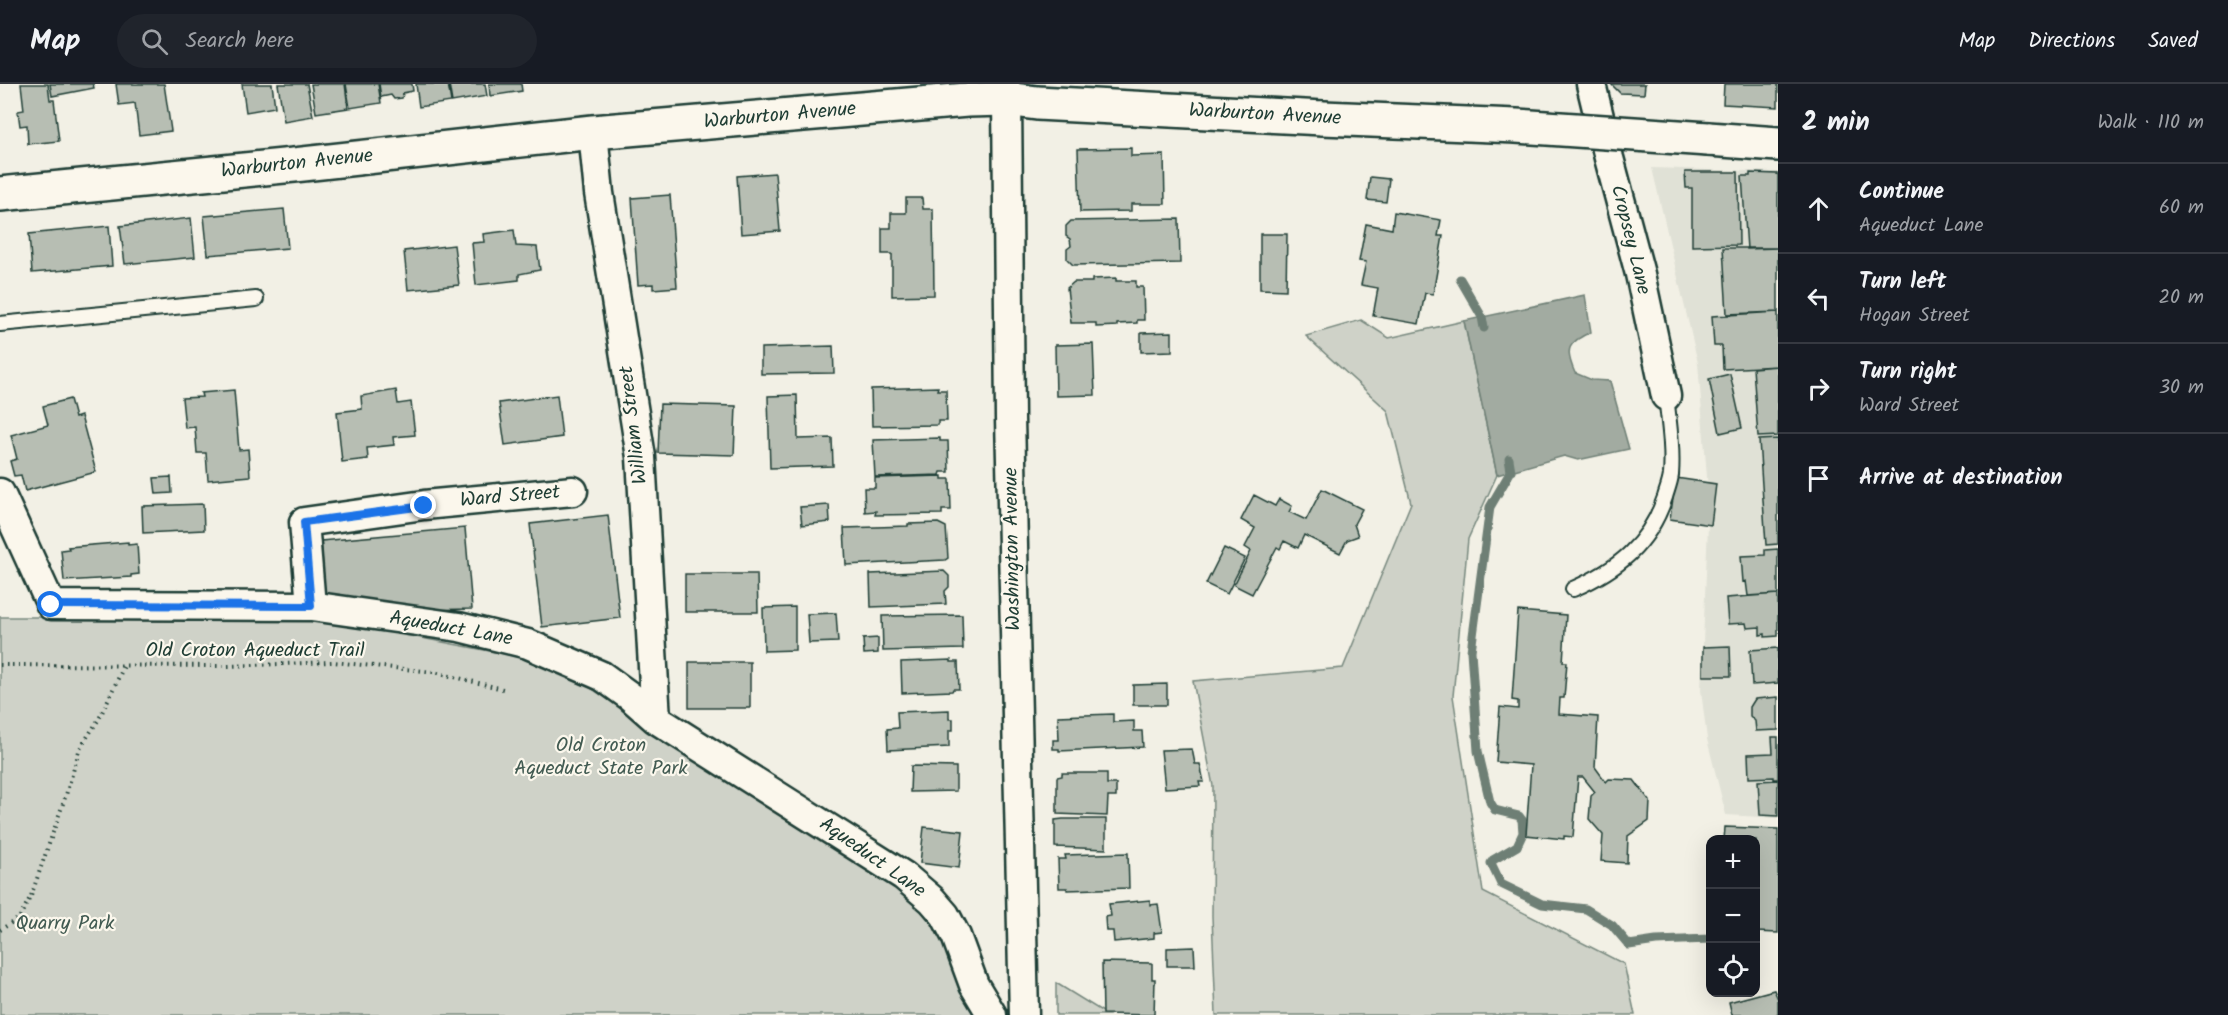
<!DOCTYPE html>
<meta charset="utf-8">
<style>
body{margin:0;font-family:Kalam,sans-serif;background:#20242c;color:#f1f3f6}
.controls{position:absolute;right:18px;bottom:18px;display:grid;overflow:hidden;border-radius:12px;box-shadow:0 6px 24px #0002}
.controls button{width:54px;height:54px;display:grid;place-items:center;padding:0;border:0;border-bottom:2px solid #363941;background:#171b24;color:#f1f3f6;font:30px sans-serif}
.stop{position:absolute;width:18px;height:18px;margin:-14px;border:4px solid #1a73e8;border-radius:50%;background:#fff}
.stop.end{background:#1a73e8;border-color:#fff;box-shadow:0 2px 6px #0008}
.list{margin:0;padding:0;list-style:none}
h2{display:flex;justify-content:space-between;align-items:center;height:78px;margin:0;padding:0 24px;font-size:26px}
h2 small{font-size:20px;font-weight:400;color:#9ea1a6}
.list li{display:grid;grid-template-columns:39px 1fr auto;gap:18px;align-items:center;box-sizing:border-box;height:90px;padding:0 24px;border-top:2px solid #363941}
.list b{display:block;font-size:22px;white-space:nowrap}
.list p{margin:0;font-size:20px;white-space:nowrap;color:#9ea1a6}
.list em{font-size:20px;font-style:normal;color:#9ea1a6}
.icon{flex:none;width:33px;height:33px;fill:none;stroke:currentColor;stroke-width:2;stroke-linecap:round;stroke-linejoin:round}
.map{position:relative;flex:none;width:1778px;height:931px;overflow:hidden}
header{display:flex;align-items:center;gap:36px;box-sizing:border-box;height:84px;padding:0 30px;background:#171b24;border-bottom:2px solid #363941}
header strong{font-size:28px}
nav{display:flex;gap:33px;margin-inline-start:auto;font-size:21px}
.search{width:420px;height:54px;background:#20242c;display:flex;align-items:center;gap:15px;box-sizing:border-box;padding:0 21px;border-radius:33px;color:#9ea1a6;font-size:22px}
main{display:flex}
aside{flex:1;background:#171b24}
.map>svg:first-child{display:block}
.built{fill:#e0e1d6}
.green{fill:#cfd2c8;stroke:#77887e;stroke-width:1.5}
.water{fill:#a2aba1;stroke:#6e7f75;stroke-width:1.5}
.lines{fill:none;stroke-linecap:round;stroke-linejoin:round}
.stream{stroke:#6e7f75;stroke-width:9}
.building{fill:#b7beb3;stroke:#1f3d34;stroke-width:1.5}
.service-casing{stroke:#1f3d34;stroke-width:18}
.minor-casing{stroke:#1f3d34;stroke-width:33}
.tertiary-casing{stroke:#1f3d34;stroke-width:38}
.path{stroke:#1f3d34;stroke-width:4;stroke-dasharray:1.5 4.5;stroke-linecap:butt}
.service{stroke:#fbf7ec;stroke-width:14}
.minor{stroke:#fbf7ec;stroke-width:28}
.tertiary{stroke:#fbf7ec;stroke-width:33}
.tertiary-bridge-casing{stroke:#1f3d34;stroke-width:38;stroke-linecap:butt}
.tertiary-bridge{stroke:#fbf7ec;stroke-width:33}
.route{stroke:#1a73e8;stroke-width:8}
.labels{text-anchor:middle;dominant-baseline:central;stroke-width:4.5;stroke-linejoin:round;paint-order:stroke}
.street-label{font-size:20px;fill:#1f3d34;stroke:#fbf7ec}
.park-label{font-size:20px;fill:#425b52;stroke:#fbf7ec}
</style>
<header>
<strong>Map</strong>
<div class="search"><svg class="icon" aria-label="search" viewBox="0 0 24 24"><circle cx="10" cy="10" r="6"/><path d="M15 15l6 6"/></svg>Search here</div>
<nav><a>Map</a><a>Directions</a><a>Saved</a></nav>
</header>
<main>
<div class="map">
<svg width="1778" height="931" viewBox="0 0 1778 931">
<rect width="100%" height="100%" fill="#f2f0e5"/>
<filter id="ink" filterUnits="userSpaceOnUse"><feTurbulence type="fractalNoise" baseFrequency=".0167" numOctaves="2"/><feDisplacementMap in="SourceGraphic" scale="12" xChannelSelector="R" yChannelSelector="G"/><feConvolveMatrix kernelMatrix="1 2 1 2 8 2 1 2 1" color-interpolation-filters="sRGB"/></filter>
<g filter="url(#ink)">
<path class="built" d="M1652 84 1778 88V734L1726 731 1707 655 1701 606 1709 418 1698 279Z"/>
<path class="green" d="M1361 236 1389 254 1464 237 1497 391 1468 455 1453 612 1483 808 1624 880 1635 931H1216L1212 832 1213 702 1193 597 1343 584 1411 419 1388 327 1306 252Z
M0 533H311L521 573 580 597 921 818 941 848 978 931H0Z
M1056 899 1108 931H1056Z"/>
<path class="water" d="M1585 211 1591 248C1568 258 1564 265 1575 289L1592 296 1610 297 1629 365 1578 376 1564 372 1497 391 1464 237Z"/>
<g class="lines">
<path class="stream" d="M1460 195 1482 233 1484 244
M1509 375 1511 387 1490 423 1471 567 1478 667 1490 718 1495 726 1519 732 1522 736 1523 749 1517 762 1493 776 1491 779 1501 800 1542 820 1586 825 1612 841 1629 861 1656 857 1710 855"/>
</g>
<path class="building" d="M21 0H48L50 16H54L59 57 28 60 27 41 20 42 18 27 24 26Z
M50 0H93L94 4 52 12Z
M116 0H164L171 47 139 51 135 19 119 21Z
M242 0H272L275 23 246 28Z
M278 0H307L313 32 284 37Z
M311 0H345L348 24 316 29Z
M346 0H378L381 19 350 24Z
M379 0H412L413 7 403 9 402 14 394 15 391 11 381 13Z
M416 0H448L451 18 419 23Z
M449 0H485L487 12 452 18Z
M489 0H521L522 7 490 12Z
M1611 0H1645L1644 10 1620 9Z
M1724 0H1778V23L1723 20Z
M1131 64V72L1164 71 1165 120H1131V127L1080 128 1078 65Z
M1685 88H1738L1739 161 1692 162V104H1686Z
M775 89 780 147 741 150 737 92Z
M1750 89 1778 90V164L1747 165 1742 92H1750Z
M1370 93 1389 95 1386 118 1367 116Z
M670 111 677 203 653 205V200L638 201 632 114Z
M906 114H922L923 125H933L934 211 892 212V170H882V144H891V129H906Z
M284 125 288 164 208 171 204 132Z
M1394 128 1441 136 1438 152H1443L1433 210 1425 209 1419 240 1373 232 1378 204 1361 201 1366 178 1359 177 1366 140 1392 145Z
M191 134 195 173 125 180 120 142Z
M1179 135 1180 179 1073 181 1067 175V165L1071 162 1070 155 1066 152V142L1071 137Z
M109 142 112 182 32 189 29 150Z
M514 146 516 162 537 163 540 186 519 190V196L476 201 472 159 484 158 483 150Z
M1260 150H1287L1286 206 1260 205Z
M454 161 459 201 408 206 404 167Z
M1723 164H1778V228L1727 230Z
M1116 194V197H1136V203H1143L1144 236H1137V239L1117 240V242L1096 243V239H1071L1067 204 1074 198H1092V195Z
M1778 228V282L1723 285 1722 262H1714L1712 232Z
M1172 248V267L1141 268V249Z
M1093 260 1095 311 1056 312 1055 261Z
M833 262 834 289 761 290V264Z
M1778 282V352L1758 353 1753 284Z
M1730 290 1742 344 1720 349 1709 295Z
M938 303 937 306H946L947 337H938V341L872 342 871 305Z
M234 306 239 366 248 365 250 392 208 396 206 369H197L195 343 185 344 182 314 202 313 201 309Z
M396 306 398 320 411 318 415 351 393 353 394 361 367 364 368 375 342 378 337 328 362 325 361 312Z
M557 311 562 353 505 361 499 319Z
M797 311 798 355 832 354 833 382 770 384 768 312Z
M70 315 75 334 81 332 96 388 25 407 21 391 14 392 10 377 17 375 11 351 48 341 43 322Z
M660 320 736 322 734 371 658 369Z
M940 354V357H948L949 388H941L940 391 875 393 873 356Z
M1778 355V460L1766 461 1759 356Z
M942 392V395H950L951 426H942V430L875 431 876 427 865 428 864 404H875V394Z
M171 393 172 409 156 410 154 394Z
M1676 394 1716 400 1711 441 1670 435Z
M1322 405 1362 425 1354 440 1358 452 1347 456 1340 469 1304 451 1298 464 1284 457 1280 465 1277 463 1252 510 1234 501 1251 467 1245 463 1255 444 1241 436 1254 411 1275 422 1279 415 1292 422 1289 428 1306 436Z
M203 420 204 446 143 449 142 422Z
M829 421 830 438 802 441 800 423Z
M608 431 620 534 542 543 530 440Z
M938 439 946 443 948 474 945 476 846 481 844 444 908 442V440Z
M465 444 472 525 420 526 325 510 321 457Z
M128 458V461L137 460 139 490 131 491V493L64 497 61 466 69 465 68 463Z
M1224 464 1245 474 1227 510 1206 500Z
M1778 465V510L1748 512 1746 497 1743 498 1741 472 1765 471V466Z
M944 487 949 492V503L945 507 946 520 871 523 870 490Z
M685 490H757L758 528H685Z
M1778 510V552L1765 553V550L1760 551V543L1747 544 1746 539 1728 540 1726 514Z
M795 523V566L764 567 763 524Z
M1518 527 1566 531 1563 578H1567L1564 614H1560L1559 630 1598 633 1595 683 1606 698 1609 695 1634 696 1650 717 1649 737 1628 752 1627 779 1601 777 1603 751 1589 735 1591 712 1595 708 1583 693H1578L1573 753 1564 752V755L1526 751 1531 681 1496 678 1500 623 1518 625V617L1512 616Z
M836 529 838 558 809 559 807 530Z
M962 531 963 565 883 567 882 532Z
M878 554V569L864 570 863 555Z
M1730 562 1731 592H1703V563Z
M1778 564V599L1752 601 1750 566Z
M951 576V578H958L959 605H953L952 607 902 609 901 578Z
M689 578H750V624H689Z
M1167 600V621H1133V601Z
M1778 613V646L1756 647 1755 637 1750 632V623L1755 615Z
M949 626V635H953V646H949V663L888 666 887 645 898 644 897 628Z
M1113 630V638L1134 637V647H1142L1143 663 1059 667V665H1053V656H1059L1058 632Z
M1772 653H1778V695H1774V693L1749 694 1748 670 1773 669Z
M1192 665 1195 680H1200L1204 698H1199L1200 702 1165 704 1161 666Z
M911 682 956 683V707L910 708Z
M1062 689H1107V700H1116V713H1108L1107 732 1057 730V693L1062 692Z
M1778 696V732L1760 731 1758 697Z
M1063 735H1106V765L1055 763V736Z
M924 743 963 747 959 784 920 779Z
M1725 743 1778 745V849L1756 848V756H1724Z
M1128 769 1129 804 1067 806V804H1059L1058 775H1066L1065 771Z
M1150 816V821L1158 820 1162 848 1154 849V854L1114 858 1113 847H1106L1105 833 1111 832 1109 820Z
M1194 863 1195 882H1167V864Z
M1102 878 1152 879V895H1155L1154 931 1103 930Z
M1774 906 1778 915V931H1732L1729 918Z"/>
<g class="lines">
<defs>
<path id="service" d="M0 240 256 215
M1573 505C1617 486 1649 461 1665 413 1667 406 1670 399 1671 391 1673 365 1669 339 1666 312"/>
<path id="minor" d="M1005 0 1007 15 1010 334 1024 931
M1591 0 1609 74 1640 190 1666 312
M593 48 599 109 641 373 656 635
M0 409 51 521 311 522 459 543 528 560 602 592 631 613 656 635 904 792 932 816 945 831 956 852 974 901 992 931
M311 522 304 438 424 421 573 407"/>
<path id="tertiary" d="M1708 55 1778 60
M0 110 294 81 593 48 967 16 1007 15 1037 19 1323 34"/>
</defs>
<use href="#service" class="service-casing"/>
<use href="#minor" class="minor-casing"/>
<use href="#tertiary" class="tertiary-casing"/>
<path class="path" d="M0 581 228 582 333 578 434 588 507 606
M0 846 19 834 31 812 66 711 80 664 99 635 124 582"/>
<use href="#service" class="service"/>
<use href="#minor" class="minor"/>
<use href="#tertiary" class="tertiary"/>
<defs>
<path id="tertiary-bridge" d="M1323 34 1516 42 1708 55"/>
</defs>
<use href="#tertiary-bridge" class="tertiary-bridge-casing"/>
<use href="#tertiary-bridge" class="tertiary-bridge"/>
</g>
</g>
<g class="lines" filter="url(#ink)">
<path class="route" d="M51 521 311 522 304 438 424 422"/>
</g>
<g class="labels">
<g class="street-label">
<text transform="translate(1265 31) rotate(3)">Warburton Avenue</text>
<text transform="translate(780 32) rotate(-5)">Warburton Avenue</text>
<text transform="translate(297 80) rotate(-6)">Warburton Avenue</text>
<text transform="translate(1630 156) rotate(76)">Cropsey Lane</text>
<text transform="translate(634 341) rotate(-97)">William Street</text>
<text transform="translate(510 413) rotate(-5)">Ward Street</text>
<text transform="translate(1013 465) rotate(-91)">Washington Avenue</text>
<text transform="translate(451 545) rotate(10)">Aqueduct Lane</text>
<text x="255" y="567">Old Croton Aqueduct Trail</text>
<text transform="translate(872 774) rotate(35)">Aqueduct Lane</text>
</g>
<g class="park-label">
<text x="601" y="662">Old Croton<tspan x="601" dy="23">Aqueduct State Park</tspan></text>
<text x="65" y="840">Quarry Park</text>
</g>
</g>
</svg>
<div class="controls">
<button>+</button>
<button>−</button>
<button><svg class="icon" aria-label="locate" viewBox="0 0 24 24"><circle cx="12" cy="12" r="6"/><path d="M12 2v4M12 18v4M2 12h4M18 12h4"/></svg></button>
</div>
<div class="stop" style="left:51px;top:521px"></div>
<div class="stop end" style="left:424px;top:422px"></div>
</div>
<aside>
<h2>2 min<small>Walk · 110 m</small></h2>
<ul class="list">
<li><svg class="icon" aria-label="ahead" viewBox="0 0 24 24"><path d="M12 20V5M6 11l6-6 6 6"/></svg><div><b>Continue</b><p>Aqueduct Lane</p></div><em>60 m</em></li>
<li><svg class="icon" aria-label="left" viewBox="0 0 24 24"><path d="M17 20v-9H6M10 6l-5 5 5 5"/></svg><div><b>Turn left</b><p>Hogan Street</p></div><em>20 m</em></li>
<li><svg class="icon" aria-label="right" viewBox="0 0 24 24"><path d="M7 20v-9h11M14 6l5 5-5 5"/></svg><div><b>Turn right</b><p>Ward Street</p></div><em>30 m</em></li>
<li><svg class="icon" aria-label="arrive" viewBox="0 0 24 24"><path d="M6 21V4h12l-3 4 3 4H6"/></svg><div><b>Arrive at destination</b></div></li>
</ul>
</aside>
</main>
